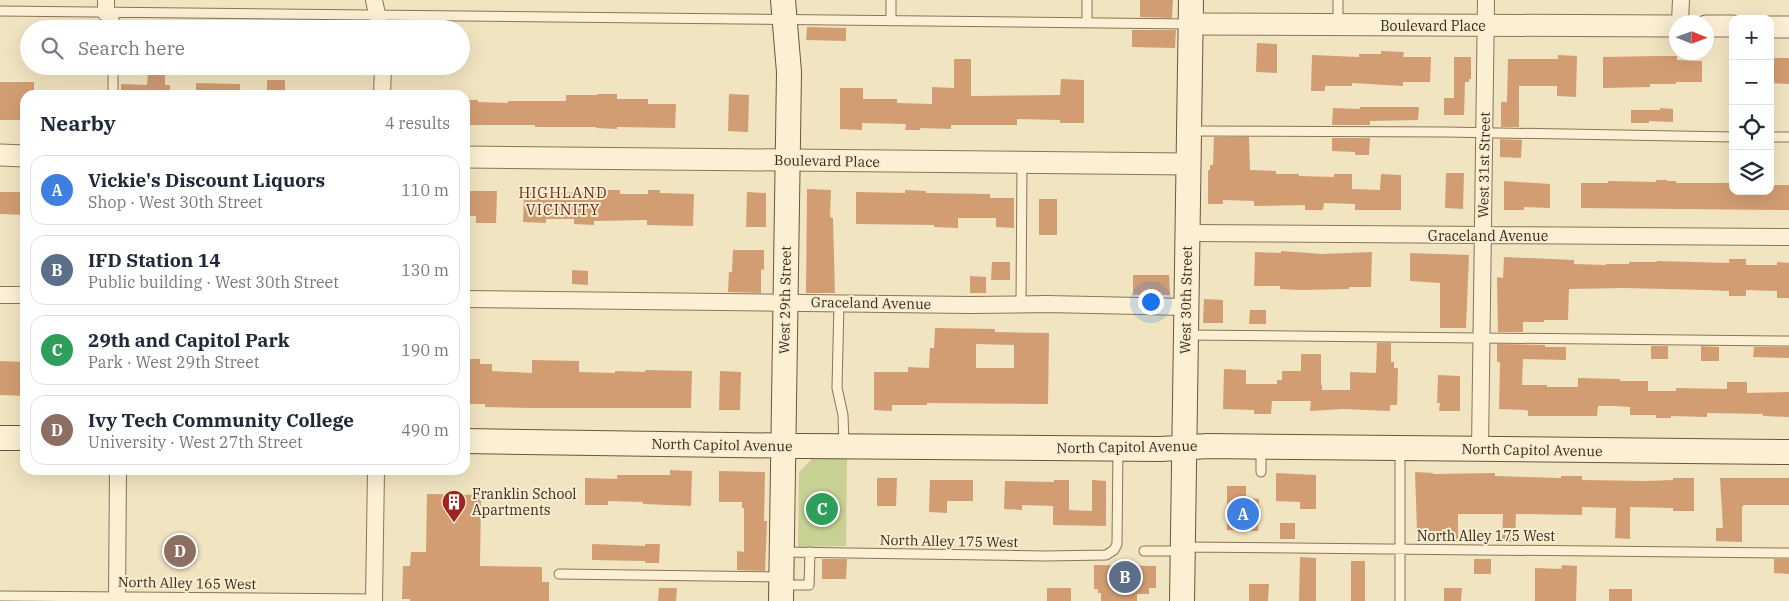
<!DOCTYPE html>
<meta charset="utf-8">
<style>
body{margin:0;font-family:"IBM Plex Serif",serif;background:#f6f6f7;color:#1f2937}
.controls{position:absolute;right:15px;top:15px;display:grid;overflow:hidden;border-radius:10px;box-shadow:0 5px 20px #0002}
.controls button{width:45px;height:45px;display:grid;place-items:center;padding:0;border:0;border-bottom:1px solid #e0e1e3;background:#fff;color:#1f2937;font:25px sans-serif}
.compass{position:absolute;left:1669px;top:15px;width:45px;height:45px;border-radius:50%;background:#fff;box-shadow:0 5px 20px #0002;rotate:91deg}
.you{position:absolute;left:1150px;top:301px;width:18px;height:18px;margin:-12px;border:4px solid #fff;border-radius:50%;background:#1a73e8;box-shadow:0 0 0 8px #1a73e833}
.badge{display:grid;place-items:center;width:32px;height:32px;border-radius:50%;background:#9f2322;color:#fff;font-size:16px;font-weight:700}
.pin{position:absolute;translate:-50% -50%;border:2px solid #fff;box-shadow:0 1px 5px #0006}
.list{margin:0;padding:0;list-style:none}
h2{display:flex;justify-content:space-between;align-items:center;height:65px;margin:0;padding:0 20px;font-size:21px}
h2 small{font-size:16px;font-weight:400;color:#747a83}
.list li{display:grid;grid-template-columns:32px 1fr auto;gap:15px;align-items:center;box-sizing:border-box;height:70px;margin:0 10px 10px;padding:0 10px;border:1px solid #e0e1e3;border-radius:15px}
.list b{display:block;font-size:19px;white-space:nowrap}
.list p{margin:0;font-size:16px;white-space:nowrap;color:#747a83}
.list em{font-size:16px;font-style:normal;color:#747a83}
.icon{flex:none;width:28px;height:28px;fill:none;stroke:currentColor;stroke-width:2;stroke-linecap:round;stroke-linejoin:round}
.map{position:relative;flex:none;width:1789px;height:601px;overflow:hidden}
.search{position:absolute;background:#fff;box-shadow:0 5px 20px #0002;left:20px;top:20px;width:450px;height:55px;display:flex;align-items:center;gap:12px;box-sizing:border-box;padding:0 18px;border-radius:28px;color:#747a83;font-size:19px}
.panel{position:absolute;background:#fff;box-shadow:0 5px 20px #0002;left:20px;top:90px;width:450px;height:385px;border-radius:15px}
.map>svg:first-child{display:block}
.green{fill:#c8d093}
.building{fill:#d29d73;fill-rule:evenodd}
.lines{fill:none;stroke-linecap:round;stroke-linejoin:round}
.service-casing{stroke:#8c7456;stroke-width:11}
.minor-casing{stroke:#8c7456;stroke-width:18}
.tertiary-casing{stroke:#8c7456;stroke-width:23}
.secondary-casing{stroke:#6d553a;stroke-width:26}
.service{stroke:#fbf0d4;stroke-width:9}
.minor{stroke:#fbf0d4;stroke-width:16}
.tertiary{stroke:#fbf0d4;stroke-width:21}
.secondary{stroke:#fbf0d4;stroke-width:24}
.labels{text-anchor:middle;dominant-baseline:central;stroke-width:4;stroke-linejoin:round;paint-order:stroke}
.street-label{font-size:14px;fill:#3a2b1c;stroke:#f8edd0}
.poi-label{font-size:14px;fill:#3a2b1c;stroke:#f8edd0;text-anchor:start}
.neighbourhood-label{font-size:15px;letter-spacing:1px;fill:#6a2b18;stroke:#f8edd0}
</style>
<div class="map">
<svg width="1789" height="601" viewBox="0 0 1789 601">
<rect width="100%" height="100%" fill="#f1e4c0"/>
<path class="green" d="M812 459H847L846 546 798 547 799 472Z"/>
<path class="building" d="M1140 0H1173L1172 18 1140 17Z
M807 27 846 28V41L806 40Z
M1132 30H1176L1175 48 1132 47Z
M1257 43 1277 44V73L1256 72Z
M1381 51 1404 52 1403 57H1431L1430 82H1403V86L1352 83V86H1325V91H1311L1312 55 1359 57V54H1381Z
M1558 55 1577 56 1576 97 1557 96V86H1519V127H1501V102H1507L1508 59H1558Z
M1658 56H1677V60L1702 61V82H1676V84H1650V87L1603 88V57Z
M1454 57H1471V79H1469V82H1465L1464 115H1444V98H1454Z
M1770 58H1789V84L1770 83Z
M954 59H971V96L1060 95 1061 79 1084 80V123H1060V120L1017 119V125H951V129L920 128V130H905L906 124 862 123V130L840 129V88H863V99H897V103L932 104V87L954 88Z
M148 74H165V85H170V95H121V84L147 85Z
M267 80H285V95H267Z
M0 82H34V95H25V120H0Z
M196 83 240 84V95H196Z
M597 94H617V99H648V104H676L675 128 617 127V129L596 128V127H535V125H465V100H478V102L508 103V101H566V95H597Z
M729 94 749 95 748 132 728 131Z
M1360 107H1419L1418 120 1370 121V125H1332L1333 108 1360 109Z
M1660 108 1673 109V122L1649 121V123H1631V110H1660Z
M1214 137H1249L1250 170 1276 171V174H1299V176L1334 177V174H1352V189L1380 190 1381 174 1401 175V210H1355V204L1324 203 1323 210H1305V205L1254 206V201L1223 200V204H1208V170H1210V165H1213Z
M1332 138H1370L1369 155H1355V152L1332 151Z
M1500 139 1522 140 1521 158 1500 157Z
M1446 173H1464L1463 209 1445 208Z
M1656 180H1667V181H1676V183H1733V191H1770V185H1789V210L1581 208V183H1608V181L1656 182Z
M1504 181 1550 184V208L1524 207V210H1504Z
M807 189 831 190 830 217 833 218 835 293H806Z
M601 190H620V194H648V190H660V193L694 194 693 226 647 225V220L594 221V225L574 224V219H546V223L523 222 524 192 601 193Z
M905 190 926 191V193L990 194V198H1014V228L996 227V218H958V228L934 227V225L856 224V192L905 193Z
M465 191H497L496 223H476V216H465Z
M0 192H25V215L0 214Z
M747 192 766 193V227H746Z
M1039 199H1057V235H1039Z
M733 250H764V270L761 269V293L728 292 729 272H732Z
M1281 251 1322 254 1372 252 1371 287H1349V289L1299 290 1280 289V286H1254L1255 252 1281 253Z
M1410 253 1469 255 1466 328H1440V283L1410 281Z
M1504 257 1574 260V264L1606 265V264H1629V262H1657V261L1729 263V259H1746V265H1777V262L1789 263V298H1777V291L1746 290V296H1729V291L1707 290 1624 288 1569 289 1568 320H1544V322H1523V332H1498L1497 277 1503 278Z
M992 262H1010V280H991Z
M572 270 588 271V285L572 284Z
M1133 275H1169L1170 295H1133Z
M970 276 986 277V293H970Z
M1204 299 1223 300V323H1203Z
M1250 310H1266V324H1249Z
M935 328 995 329V332L1049 333 1048 404 927 403V405H892V411L874 410V372H908V367L929 368 930 348H934ZM976 344 1014 345V368H976Z
M1377 343H1391V362H1394V368H1398L1397 405H1390V411L1344 409 1310 411 1311 401H1272L1271 414H1254V410L1223 409 1224 369 1246 370V384H1277V380H1282V371H1301V354H1321V385H1322V390H1350V372L1376 373Z
M1497 344 1545 345V347H1566V360L1523 359 1522 385H1547V387H1578V378L1620 379V381H1648V391H1676V388L1727 389V382H1747V393L1789 392V417L1763 416V414L1707 413V417L1671 416V418H1656V415H1630V407L1616 406H1598L1597 416H1528V411L1526 410 1499 409 1500 362H1497Z
M1651 346H1668V359H1651Z
M1701 346 1719 347V361H1701Z
M1754 347H1789V358L1753 357Z
M465 359H480V364H492V371L532 373V360L579 361V372L615 373V371L645 372V370L692 371 691 408H531L485 407V404H465Z
M0 361 25 362V396L0 395Z
M720 371 741 372 740 410H719Z
M1438 375 1460 376V411H1439L1440 403H1437Z
M670 470 692 471 691 506 643 504V502L608 501V505H585V478L617 479V475H670Z
M719 471 765 472 764 521H767L765 571 737 570V551L744 552V508H742V502H719Z
M1415 472 1433 473V474L1495 473V476L1561 478V476H1582V480L1647 481 1673 480V478H1694V511H1673V508L1630 507V539L1615 538 1616 508 1582 507V515L1516 514 1515 542 1502 541 1503 514H1458V539L1437 538V531H1417Z
M1276 473 1316 475V509H1300V502L1276 501Z
M877 478H897L896 506H877Z
M1720 478H1789V505H1744L1742 507V542L1716 541V528H1723Z
M930 480H973V501H947V513L929 512Z
M1054 480H1069V510L1092 511V480L1106 481V526L1053 525V506L1022 505V510L1004 509 1005 481 1054 482Z
M1227 486H1246V498L1259 499 1258 531 1227 530Z
M427 494 481 495 480 566 542 567V582H549V601H410V599H402L403 566H410L411 552H426Z
M1280 523H1295V539H1280Z
M592 544 645 546V544H660L659 563H645V561L592 560Z
M1300 557 1316 558V601H1299Z
M822 559H847L846 579H822Z
M1474 559H1491V574H1474Z
M1774 559H1789V574L1774 573Z
M1351 561H1365V601H1351Z
M1094 565 1156 566V588H1149V594H1137V601H1101V593H1098V589H1094Z
M1562 565 1577 566 1576 601H1535V568L1561 569Z
M1249 584H1269L1268 601H1249Z
M659 588H677L676 601H658Z
M1047 588H1071V601H1047Z
M1444 588H1462L1461 601H1444Z
M1609 589H1632V601H1609Z"/>
<g class="lines">
<defs>
<path id="service" d="M1087 0V23
M0 11 1190 24
M891 21V0
M1338 25V0
M114 29V13
M113 95V66
M1191 131 1446 132 1733 137
M1770 137H1789
M839 303 837 388 843 415 844 446
M1021 304 1022 163
M1186 335 1789 341
M1261 472V447
M1184 547 1789 553
M1144 551H1181
M782 552 1045 556 1106 555 1114 550 1117 544 1118 450
M559 574 781 577
M782 585H809L810 552
M0 596 374 599
M1400 601V449"/>
<path id="minor" d="M106 0V13
M374 0 380 29
M1680 22 1681 0
M382 95 383 66
M1188 233 1789 237
M0 295H25
M465 299 970 305 1047 304 1186 307
M1480 449 1486 0
M117 601 118 470
M374 601 376 470"/>
<path id="tertiary" d="M1190 24 1676 26
M1706 26H1733
M1770 27H1789
M0 155 25 156
M465 157 1189 164"/>
<path id="secondary" d="M0 438H25
M465 441 805 446 1161 449 1208 446 1789 452
M781 601 789 72 783 0
M1182 601 1191 0"/>
</defs>
<use href="#service" class="service-casing"/>
<use href="#minor" class="minor-casing"/>
<use href="#tertiary" class="tertiary-casing"/>
<use href="#secondary" class="secondary-casing"/>
<use href="#service" class="service"/>
<use href="#minor" class="minor"/>
<use href="#tertiary" class="tertiary"/>
<use href="#secondary" class="secondary"/>
</g>
<defs>
<symbol id="building-pin" viewBox="-11 -11 22 30"><path d="M0 17L-7.5 6A9.5 9.5 0 1 1 7.5 6Z" fill="#9f2322" stroke="#f8edd0"/><path d="M-4-6H4V6H1V3H-1V6H-4ZM-2.5-4.3h1.7v1.8h-1.7ZM.8-4.3h1.7v1.8H.8ZM-2.5-1h1.7V.8h-1.7ZM.8-1h1.7V.8H.8Z" fill="#fff"/></symbol>
</defs>
<g fill-rule="evenodd">
<use href="#building-pin" x="440" y="488" width="28" height="38"/>
</g>
<g class="labels">
<g class="street-label">
<text x="1433" y="26">Boulevard Place</text>
<text transform="translate(827 161) rotate(1)">Boulevard Place</text>
<text transform="translate(1484 165) rotate(-89)">West 31st Street</text>
<text x="1488" y="236">Graceland Avenue</text>
<text transform="translate(785 300) rotate(-89)">West 29th Street</text>
<text transform="translate(1186 300) rotate(-89)">West 30th Street</text>
<text transform="translate(871 303) rotate(1)">Graceland Avenue</text>
<text transform="translate(722 445) rotate(1)">North Capitol Avenue</text>
<text transform="translate(1127 447) rotate(-1)">North Capitol Avenue</text>
<text transform="translate(1532 450) rotate(1)">North Capitol Avenue</text>
<text x="1486" y="536">North Alley 175 West</text>
<text transform="translate(949 541) rotate(1)">North Alley 175 West</text>
<text transform="translate(187 583) rotate(1)">North Alley 165 West</text>
</g>
<g class="poi-label">
<text x="472" y="494">Franklin School<tspan x="472" dy="16">Apartments</tspan></text>
</g>
<g class="neighbourhood-label">
<text x="563" y="192">HIGHLAND<tspan x="563" dy="17">VICINITY</tspan></text>
</g>
</g>
</svg>
<div class="controls">
<button>+</button>
<button>−</button>
<button><svg class="icon" aria-label="locate" viewBox="0 0 24 24"><circle cx="12" cy="12" r="6"/><path d="M12 2v4M12 18v4M2 12h4M18 12h4"/></svg></button>
<button><svg class="icon" aria-label="layers" viewBox="0 0 24 24"><path d="M12 4l9 5-9 5-9-5zM3 14l9 5 9-5"/></svg></button>
</div>
<svg class="compass" viewBox="-18 -18 36 36"><path d="M0-13l5 13h-10z" fill="#e53935"/><path d="M0 13l5-13h-10z" fill="#747a83"/></svg>
<div class="you"></div>
<div class="pin badge" style="left:1243px;top:514px;background:#3f7fe0">A</div>
<div class="pin badge" style="left:1125px;top:577px;background:#5c6f8a">B</div>
<div class="pin badge" style="left:822px;top:509px;background:#2e9e5b">C</div>
<div class="pin badge" style="left:180px;top:551px;background:#8d6e63">D</div>
<div class="search"><svg class="icon" aria-label="search" viewBox="0 0 24 24"><circle cx="10" cy="10" r="6"/><path d="M15 15l6 6"/></svg>Search here</div>
<section class="panel">
<h2>Nearby<small>4 results</small></h2>
<ul class="list">
<li><span class="badge" style="background:#3f7fe0">A</span><div><b>Vickie's Discount Liquors</b><p>Shop · West 30th Street</p></div><em>110 m</em></li>
<li><span class="badge" style="background:#5c6f8a">B</span><div><b>IFD Station 14</b><p>Public building · West 30th Street</p></div><em>130 m</em></li>
<li><span class="badge" style="background:#2e9e5b">C</span><div><b>29th and Capitol Park</b><p>Park · West 29th Street</p></div><em>190 m</em></li>
<li><span class="badge" style="background:#8d6e63">D</span><div><b>Ivy Tech Community College</b><p>University · West 27th Street</p></div><em>490 m</em></li>
</ul>
</section>
</div>
